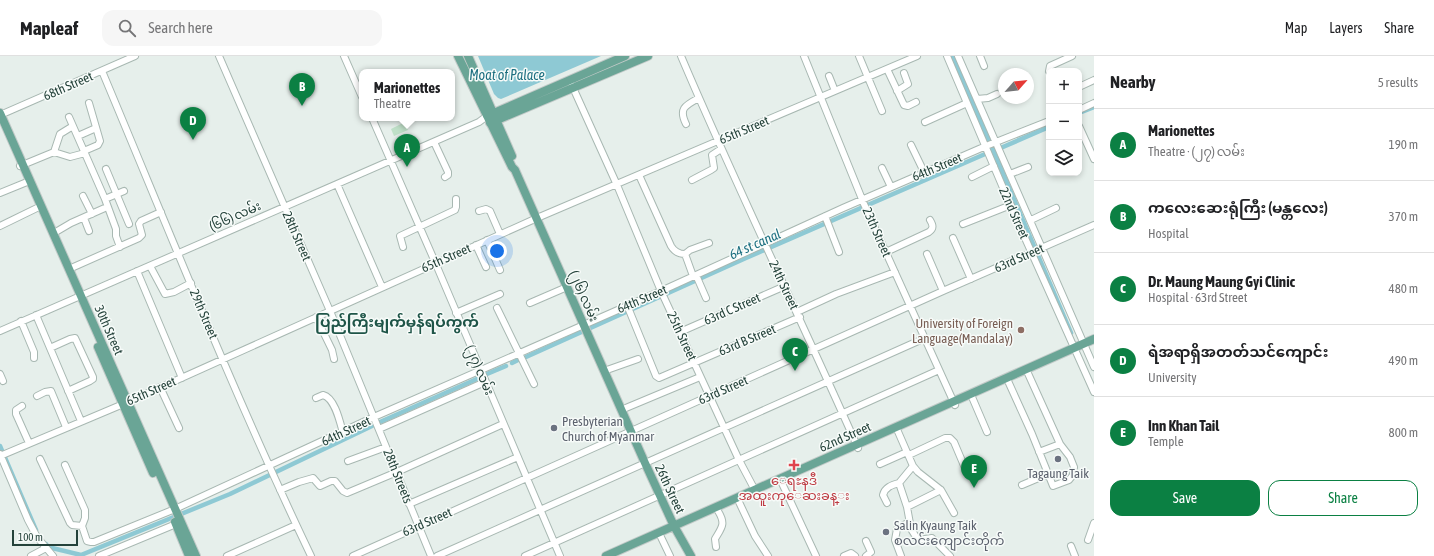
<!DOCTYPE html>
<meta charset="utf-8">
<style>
body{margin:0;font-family:"Asap Condensed","Noto Sans Myanmar",sans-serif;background:#f6f6f6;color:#202124}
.controls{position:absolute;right:12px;top:12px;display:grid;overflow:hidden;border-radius:8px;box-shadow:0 2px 6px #0003}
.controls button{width:36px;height:36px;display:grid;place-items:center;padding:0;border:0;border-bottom:1px solid #e0e0e0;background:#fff;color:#202124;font:20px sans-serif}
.compass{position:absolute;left:998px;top:12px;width:36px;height:36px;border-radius:50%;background:#fff;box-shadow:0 2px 6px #0003;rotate:63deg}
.scale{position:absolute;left:12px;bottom:10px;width:66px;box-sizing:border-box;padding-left:4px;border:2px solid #24423a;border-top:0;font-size:11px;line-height:14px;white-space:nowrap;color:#24423a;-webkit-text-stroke:3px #f7fbf9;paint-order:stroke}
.you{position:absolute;left:497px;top:195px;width:14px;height:14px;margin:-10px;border:3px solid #fff;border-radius:50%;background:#1a73e8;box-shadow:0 0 0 6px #1a73e833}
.badge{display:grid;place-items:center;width:26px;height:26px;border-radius:50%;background:#0b8043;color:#fff;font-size:13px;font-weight:700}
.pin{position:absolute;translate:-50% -33px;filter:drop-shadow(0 1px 2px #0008)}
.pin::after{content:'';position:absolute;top:21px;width:14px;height:12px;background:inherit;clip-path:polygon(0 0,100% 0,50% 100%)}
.popup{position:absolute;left:359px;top:13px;width:96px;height:52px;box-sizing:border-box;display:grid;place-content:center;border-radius:8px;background:#fff;filter:drop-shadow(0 1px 3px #0005);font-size:13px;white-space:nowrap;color:#757577}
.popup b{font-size:15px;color:#202124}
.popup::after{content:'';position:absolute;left:50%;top:100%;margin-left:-8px;border:8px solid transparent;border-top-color:#fff}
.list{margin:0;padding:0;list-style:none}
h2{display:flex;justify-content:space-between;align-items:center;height:52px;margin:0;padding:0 16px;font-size:17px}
h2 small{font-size:13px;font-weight:400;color:#757577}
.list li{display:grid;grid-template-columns:26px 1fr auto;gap:12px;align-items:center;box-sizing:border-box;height:72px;padding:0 16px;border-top:1px solid #e0e0e0}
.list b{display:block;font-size:15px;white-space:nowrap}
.list p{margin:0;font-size:13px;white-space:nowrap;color:#757577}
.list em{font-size:13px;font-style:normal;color:#757577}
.actions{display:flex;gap:8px;padding:12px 16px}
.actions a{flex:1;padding:9px 0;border:1px solid #0b8043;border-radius:12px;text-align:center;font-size:14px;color:#0b8043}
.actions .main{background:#0b8043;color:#fff}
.icon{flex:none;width:22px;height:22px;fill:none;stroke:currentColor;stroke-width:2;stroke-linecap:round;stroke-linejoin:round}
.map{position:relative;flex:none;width:1094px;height:500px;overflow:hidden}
header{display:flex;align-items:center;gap:24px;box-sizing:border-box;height:56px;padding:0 20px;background:#fff;border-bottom:1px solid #e0e0e0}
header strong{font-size:19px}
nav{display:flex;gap:22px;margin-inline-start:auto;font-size:14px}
.search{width:280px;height:36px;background:#f6f6f6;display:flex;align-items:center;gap:10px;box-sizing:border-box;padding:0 14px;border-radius:12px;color:#757577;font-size:15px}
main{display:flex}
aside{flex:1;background:#fff}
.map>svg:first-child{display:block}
.green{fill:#bfe0c8}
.water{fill:#8ec9d4}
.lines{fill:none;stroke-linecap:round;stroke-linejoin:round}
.canal{stroke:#8ec9d4;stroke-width:4.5}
.minor-casing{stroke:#a8b8b2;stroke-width:8}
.major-casing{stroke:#c2cac8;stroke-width:10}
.minor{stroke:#fff;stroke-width:6}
.major{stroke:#6aa596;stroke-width:8}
.education-dot{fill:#8d6e63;stroke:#f7fbf9;stroke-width:1.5}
.worship-dot{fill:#6b7280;stroke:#f7fbf9;stroke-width:1.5}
.health-dot{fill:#e0444e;stroke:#f7fbf9;stroke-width:1.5}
.labels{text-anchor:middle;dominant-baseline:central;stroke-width:3;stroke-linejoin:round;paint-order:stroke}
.street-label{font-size:13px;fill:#24423a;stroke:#f7fbf9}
.education-label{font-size:13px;fill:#785e54;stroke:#f7fbf9;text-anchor:end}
.worship-label{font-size:13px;fill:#5b616d;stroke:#f7fbf9;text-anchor:start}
.health-label{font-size:13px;fill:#be3a42;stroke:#f7fbf9}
.water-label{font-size:14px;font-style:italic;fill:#1c6f80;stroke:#f7fbf9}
.quarter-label{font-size:15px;font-weight:bold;fill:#1f5548;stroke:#f7fbf9}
</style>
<header>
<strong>Mapleaf</strong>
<div class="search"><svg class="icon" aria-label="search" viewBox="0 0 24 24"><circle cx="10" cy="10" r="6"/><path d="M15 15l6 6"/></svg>Search here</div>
<nav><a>Map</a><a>Layers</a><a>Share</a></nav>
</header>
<main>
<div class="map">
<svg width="1094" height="500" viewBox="0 0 1094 500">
<rect width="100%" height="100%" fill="#e6efeb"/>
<path class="green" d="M405 66 408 74 394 80 391 73Z"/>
<path class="water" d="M478 0H601L501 43 498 42 494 38Z"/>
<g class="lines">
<path class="canal" d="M953 0 1071 277
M1079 57 1094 51
M996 94 1049 71
M526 301 746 202 992 95
M512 307 518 304
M487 318 506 310
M380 366 479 322
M0 390 36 474
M46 488 48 491 81 499 230 438 372 370"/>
<defs>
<path id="minor" d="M219 0 330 255 431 500
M344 0 362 41
M681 0C737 132 800 261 858 392
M804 0 864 148 955 349
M859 0 882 55
M947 0 1012 153 1094 336
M958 0 1094 311
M980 0 984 10
M887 13 904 49 908 50 916 46
M102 15C170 177 235 341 311 500
M1049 15 1050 10 1072 0
M829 20 835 35
M570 25 617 129 661 235 739 404 757 438
M1079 31 1094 24
M897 35 908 28 904 17
M977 43 988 42 997 38
M1079 54 1094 47
M0 59 135 0
M69 61 105 143 116 173V180L120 191
M372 62 435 206 560 500
M925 66 967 47
M686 68C678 52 686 49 699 42
M1079 70 1094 103
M78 80 96 72
M434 86 448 116V119L445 121
M911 89 924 116
M84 95 98 89 100 85 89 47
M54 96 60 78 73 70
M20 110 54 96 70 101 85 97
M882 112 891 131
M106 113 129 168
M1010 118 1028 111
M639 119 671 190C674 195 679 198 685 198L693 220
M972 121 994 110
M692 124 711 114 714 112 712 99 721 93
M337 128 382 231
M0 137 27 126
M83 140 92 158
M105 143 124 135
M479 155 486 153 490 155 500 178
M825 160 839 196
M84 162 89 175
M1031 164 1056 152
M963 168 1011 149
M0 170 41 150
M54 177 71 167 107 151
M953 182 971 223
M487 184 500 214
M476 189 486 211
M403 191 400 180 455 154 456 151V143
M886 196 929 176C934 172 933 169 930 164
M685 198 690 194 709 187
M927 198 943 235
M150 210 165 238 174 236 191 227
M69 213 139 182 142 179 139 168 141 165 161 156
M137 215 182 322
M696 219 706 242
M530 247 567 231
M627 249 656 320 659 322 800 261
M497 252 534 328
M797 256 836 238 895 216
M456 257 500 238
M36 259 81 365
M316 261 332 294 334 303
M21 265 34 296V302
M0 275 479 66 487 60
M680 276 785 230
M50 292 70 283 75 282 93 321V323L90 325 68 335
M604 315 638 303
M0 318 3 325
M1008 325 1032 378 1053 430 1069 424 1073 419 1074 411 1070 401 1060 388 1026 313
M160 331 179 372
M37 340 45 336 51 335 66 371
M972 341 987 376
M316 342 323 339C335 342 340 366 343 377
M22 350 16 354V358L29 387
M621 354 700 321
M896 371 913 410 918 416 941 434 954 457
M379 373 485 326
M1039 396 1060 388
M0 398 28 464 37 481 53 500
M909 399 945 382H950L954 386 965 412
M0 400 128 346 537 162 917 0
M40 403 70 467 72 469 82 470
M348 405 386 391
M880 408 907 396
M65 409 85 454V462L82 470 87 485 91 486H94L175 453 374 361 661 235 843 152 986 90 1049 65
M913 410 899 427 907 451 911 473 918 484 932 482 950 500
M780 423 816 500
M1022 429 1048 418
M280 434 299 426 313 422 320 430 331 425H335L343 435 347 437 397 416 503 368
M739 446 755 480 768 500
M887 447 883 439C885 431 892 429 899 427
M409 448 518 401
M907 451 941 434
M659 477 670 500
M1088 484 1094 467
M866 485 871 496 866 500
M1071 490 1075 500
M716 491 715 483C722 471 726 468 718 455
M31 500 46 492
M99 500 176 468
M227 500 296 469
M353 500 943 235 1094 169
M437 500 925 282
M525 500 939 314
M844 500 851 497 855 500
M901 500 895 484 897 473 909 466"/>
<path id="major" d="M458 0 512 111 515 114 645 407 674 470 691 500
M468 0 512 100
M0 57 196 500
M487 60 625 0
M490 67 648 0
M98 291 153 417
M175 466 189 500
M606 500 1094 283"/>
</defs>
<use href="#minor" class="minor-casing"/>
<use href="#major" class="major-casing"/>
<use href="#minor" class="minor"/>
<use href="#major" class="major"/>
</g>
<circle class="education-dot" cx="1021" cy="274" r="4"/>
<g class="worship-dot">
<circle cx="554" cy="372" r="4"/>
<circle cx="1058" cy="403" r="4"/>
<circle cx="886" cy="476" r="4"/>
</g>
<path class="health-dot" d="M792 403h4v4h4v4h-4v4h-4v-4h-4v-4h4z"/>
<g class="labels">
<g class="street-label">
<text transform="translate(68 30) rotate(-24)">68th Street</text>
<text transform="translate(744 74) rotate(-23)">65th Street</text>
<text transform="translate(937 111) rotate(-23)">64th Street</text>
<text transform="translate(1014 157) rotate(66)">22nd Street</text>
<text transform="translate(235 160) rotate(-24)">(၆၆) လမ်း</text>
<text transform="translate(877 176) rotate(66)">23th Street</text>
<text transform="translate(297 180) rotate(66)">28th Street</text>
<text transform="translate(446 202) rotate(-24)">65th Street</text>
<text transform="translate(1019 202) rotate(-24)">63rd Street</text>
<text transform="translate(784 229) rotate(65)">24th Street</text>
<text transform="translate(584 240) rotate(66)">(၂၆) လမ်း</text>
<text transform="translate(642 243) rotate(-23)">64th Street</text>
<text transform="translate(732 253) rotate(-24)">63rd C Street</text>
<text transform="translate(204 258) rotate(67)">29th Street</text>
<text transform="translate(109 274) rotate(66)">30th Street</text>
<text transform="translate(682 280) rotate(65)">25th Street</text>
<text transform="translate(747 284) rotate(-23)">63rd B Street</text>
<text transform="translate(480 314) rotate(67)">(၂၇) လမ်း</text>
<text transform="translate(723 334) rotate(-24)">63rd Street</text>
<text transform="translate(151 335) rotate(-24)">65th Street</text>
<text transform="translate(346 375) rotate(-25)">64th Street</text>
<text transform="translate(845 381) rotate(-24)">62nd Street</text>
<text transform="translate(398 420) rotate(68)">28th Streets</text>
<text transform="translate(670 433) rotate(65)">26th Street</text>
<text transform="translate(427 466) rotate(-24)">63rd Street</text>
</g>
<g class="education-label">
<text x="1013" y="267">University of Foreign<tspan x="1013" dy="15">Language(Mandalay)</tspan></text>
</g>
<g class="worship-label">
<text x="562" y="365">Presbyterian<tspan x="562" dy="15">Church of Myanmar</tspan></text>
<text x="1058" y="417" text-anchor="middle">Tagaung Taik</text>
<text x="894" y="469">Salin Kyaung Taik<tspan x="894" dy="15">စလင်းကျောင်းတိုက်</tspan></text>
</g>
<g class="health-label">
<text x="794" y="424">ေရႊနဒီ<tspan x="794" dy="15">အထူးကုေဆးခန္း</tspan></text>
</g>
<g class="water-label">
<text x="507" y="19">Moat of Palace</text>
<text transform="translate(755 188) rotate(-24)">64 st canal</text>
</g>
<g class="quarter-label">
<text x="397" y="265">ပြည်ကြီးမျက်မှန်ရပ်ကွက်</text>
</g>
</g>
</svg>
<div class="controls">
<button>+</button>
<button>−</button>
<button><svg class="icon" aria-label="layers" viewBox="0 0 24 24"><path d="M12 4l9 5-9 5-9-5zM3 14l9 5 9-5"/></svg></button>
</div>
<svg class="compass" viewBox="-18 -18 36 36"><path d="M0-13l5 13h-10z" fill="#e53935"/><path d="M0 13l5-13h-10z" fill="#757577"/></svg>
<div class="scale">100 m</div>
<div class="you"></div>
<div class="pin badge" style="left:407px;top:111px">A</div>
<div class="popup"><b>Marionettes</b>Theatre</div>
<div class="pin badge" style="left:302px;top:50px">B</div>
<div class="pin badge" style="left:795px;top:315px">C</div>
<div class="pin badge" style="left:193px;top:84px">D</div>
<div class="pin badge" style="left:974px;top:432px">E</div>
</div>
<aside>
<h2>Nearby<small>5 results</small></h2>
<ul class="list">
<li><span class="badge">A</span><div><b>Marionettes</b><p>Theatre · (၂၇) လမ်း</p></div><em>190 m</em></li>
<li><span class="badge">B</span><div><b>ကလေးဆေးရုံကြီး (မန္တလေး)</b><p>Hospital</p></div><em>370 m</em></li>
<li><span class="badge">C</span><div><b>Dr. Maung Maung Gyi Clinic</b><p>Hospital · 63rd Street</p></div><em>480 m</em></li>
<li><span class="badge">D</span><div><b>ရဲအရာရှိအတတ်သင်ကျောင်း</b><p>University</p></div><em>490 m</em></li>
<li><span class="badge">E</span><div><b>Inn Khan Tail</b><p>Temple</p></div><em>800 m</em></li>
</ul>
<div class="actions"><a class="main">Save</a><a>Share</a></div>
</aside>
</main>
